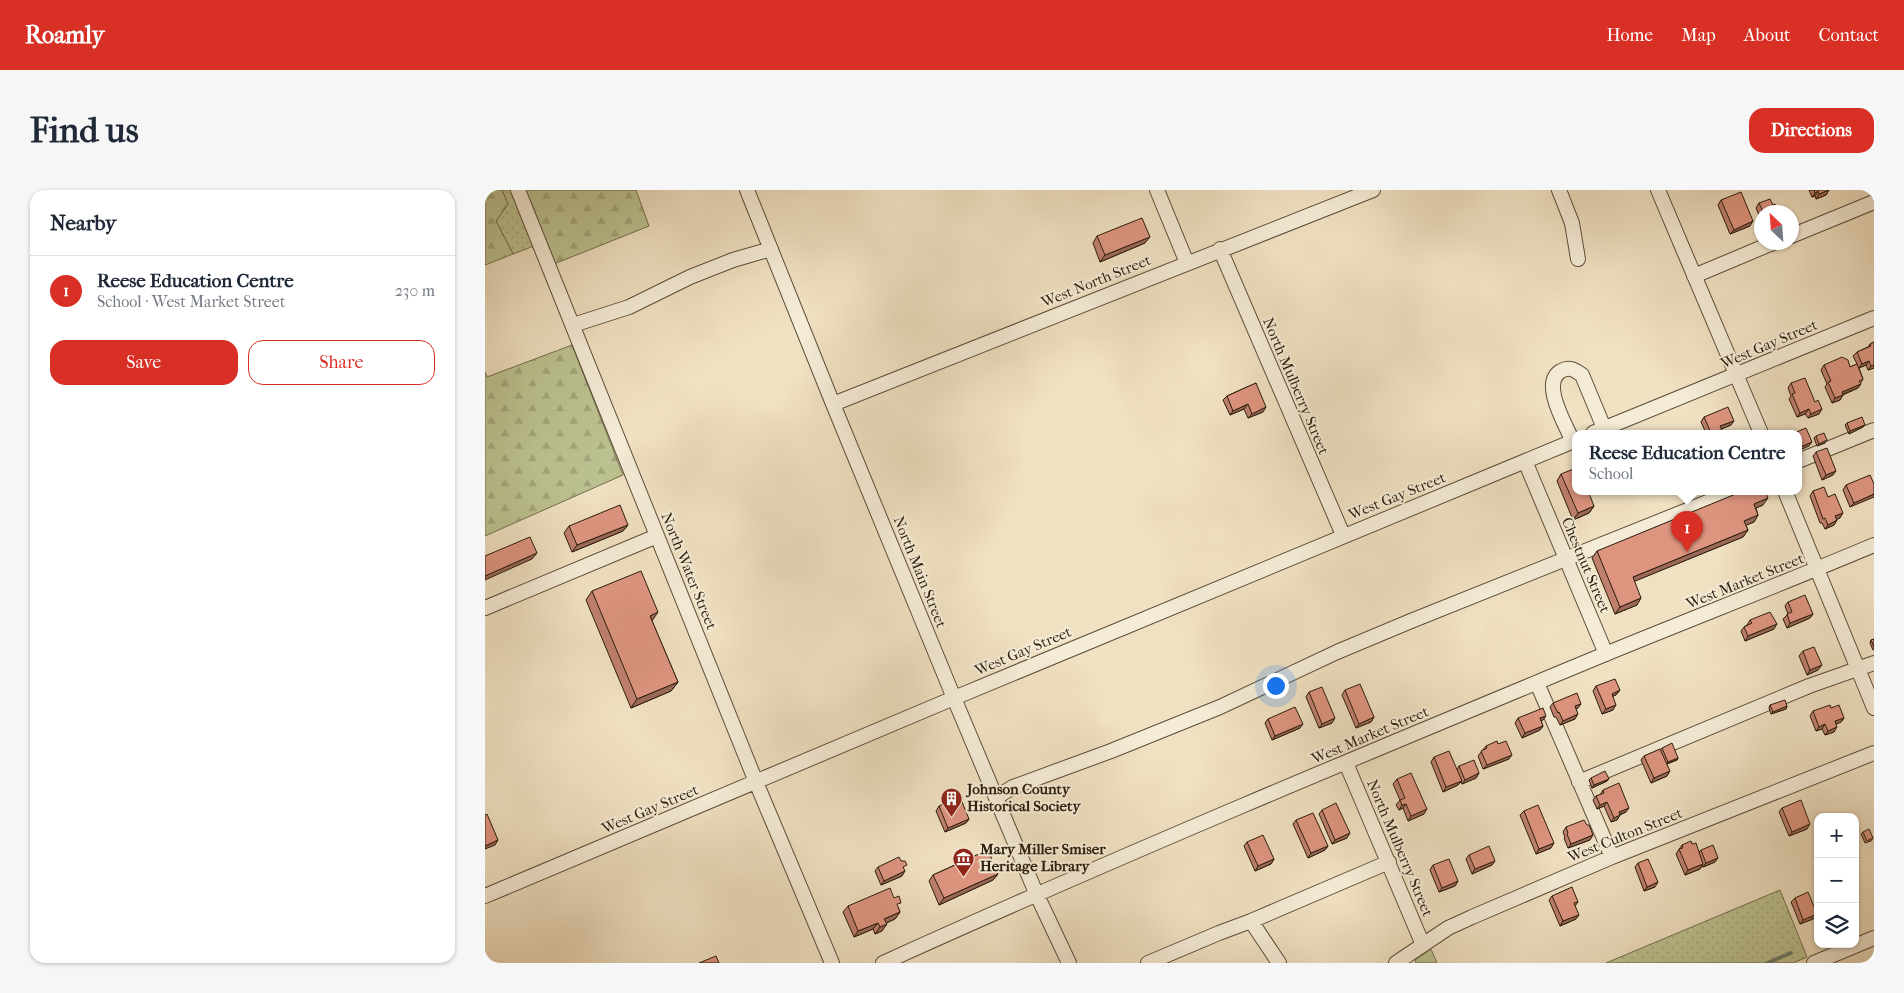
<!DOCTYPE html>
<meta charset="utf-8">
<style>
body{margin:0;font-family:"IM FELL French Canon",serif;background:#f6f6f7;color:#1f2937}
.controls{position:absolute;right:15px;bottom:15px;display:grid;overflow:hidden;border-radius:10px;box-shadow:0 1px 4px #0004}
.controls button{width:45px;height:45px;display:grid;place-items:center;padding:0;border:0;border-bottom:1px solid #e0e1e3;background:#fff;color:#1f2937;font:25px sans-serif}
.compass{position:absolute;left:1269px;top:15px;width:45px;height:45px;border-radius:50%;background:#fff;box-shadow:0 1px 4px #0004;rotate:335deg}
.you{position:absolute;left:790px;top:495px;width:18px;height:18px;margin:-12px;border:4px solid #fff;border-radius:50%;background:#1a73e8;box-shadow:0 0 0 8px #1a73e833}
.badge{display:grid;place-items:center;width:32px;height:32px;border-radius:50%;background:#d93025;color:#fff;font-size:16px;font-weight:700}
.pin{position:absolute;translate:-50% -41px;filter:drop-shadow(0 1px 2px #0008)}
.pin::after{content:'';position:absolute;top:26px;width:18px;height:15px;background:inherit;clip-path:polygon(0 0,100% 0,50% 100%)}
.popup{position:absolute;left:1087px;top:240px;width:230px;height:65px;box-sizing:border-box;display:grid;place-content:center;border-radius:10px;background:#fff;filter:drop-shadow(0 1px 4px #0005);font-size:16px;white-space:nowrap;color:#747a83}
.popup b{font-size:19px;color:#1f2937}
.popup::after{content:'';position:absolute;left:50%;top:100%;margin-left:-10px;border:10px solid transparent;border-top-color:#fff}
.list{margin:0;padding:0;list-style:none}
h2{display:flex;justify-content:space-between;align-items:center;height:65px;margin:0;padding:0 20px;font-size:21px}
h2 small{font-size:16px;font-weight:400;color:#747a83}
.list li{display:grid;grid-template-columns:32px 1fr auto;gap:15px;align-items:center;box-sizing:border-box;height:70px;padding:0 20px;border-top:1px solid #e0e1e3}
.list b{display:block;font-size:19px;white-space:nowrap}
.list p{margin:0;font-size:16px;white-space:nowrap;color:#747a83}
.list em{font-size:16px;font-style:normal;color:#747a83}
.actions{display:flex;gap:10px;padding:15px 20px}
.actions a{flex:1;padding:11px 0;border:1px solid #d93025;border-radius:15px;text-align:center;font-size:18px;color:#d93025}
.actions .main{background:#d93025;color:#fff}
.icon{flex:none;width:28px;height:28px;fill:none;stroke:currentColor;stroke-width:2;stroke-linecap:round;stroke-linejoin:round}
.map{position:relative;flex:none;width:1389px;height:773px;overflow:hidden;border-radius:15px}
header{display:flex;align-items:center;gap:30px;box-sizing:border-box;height:70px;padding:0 25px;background:#d93025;color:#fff}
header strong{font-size:24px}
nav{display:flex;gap:28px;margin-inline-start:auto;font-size:18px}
.intro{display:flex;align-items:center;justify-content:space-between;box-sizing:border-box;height:120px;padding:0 30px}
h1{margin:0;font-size:35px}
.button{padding:12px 22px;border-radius:15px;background:#d93025;color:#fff;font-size:18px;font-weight:700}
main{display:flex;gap:30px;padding:0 30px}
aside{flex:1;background:#fff;border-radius:15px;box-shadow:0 1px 4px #0004}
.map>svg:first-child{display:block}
.grass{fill:url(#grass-dots);stroke:#736f4e}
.forest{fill:url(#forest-firs);stroke:#736f4e}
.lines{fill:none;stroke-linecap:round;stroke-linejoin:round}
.stream{stroke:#6e7d6e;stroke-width:4}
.minor-casing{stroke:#5c4d3a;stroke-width:16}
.minor{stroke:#f5ecd7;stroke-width:14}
.wall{fill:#bf806e;stroke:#2a1c0c}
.shaded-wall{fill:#9b685a;stroke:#2a1c0c}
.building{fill:#de9580;stroke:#2a1c0c}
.labels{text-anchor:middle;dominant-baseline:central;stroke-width:4;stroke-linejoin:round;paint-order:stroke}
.street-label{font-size:15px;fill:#2a1c0c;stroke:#f5ecd7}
.poi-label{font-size:15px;font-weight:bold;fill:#2a1c0c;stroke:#f5ecd7;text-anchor:start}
</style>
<header>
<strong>Roamly</strong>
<nav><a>Home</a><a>Map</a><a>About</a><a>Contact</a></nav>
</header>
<div class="intro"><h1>Find us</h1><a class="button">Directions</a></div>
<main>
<aside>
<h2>Nearby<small></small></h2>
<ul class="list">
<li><span class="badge">1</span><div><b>Reese Education Centre</b><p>School · West Market Street</p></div><em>230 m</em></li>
</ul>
<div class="actions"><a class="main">Save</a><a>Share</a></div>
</aside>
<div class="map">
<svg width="1389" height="773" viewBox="0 0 1389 773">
<defs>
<pattern id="grass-dots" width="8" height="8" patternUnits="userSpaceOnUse" patternTransform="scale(1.25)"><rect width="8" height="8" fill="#bcc291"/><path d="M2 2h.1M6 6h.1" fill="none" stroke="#a2a67c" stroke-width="1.8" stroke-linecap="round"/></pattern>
<pattern id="forest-firs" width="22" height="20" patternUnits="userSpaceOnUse" patternTransform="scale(1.25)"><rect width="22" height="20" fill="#bcc291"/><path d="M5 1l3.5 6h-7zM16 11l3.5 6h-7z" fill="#a2a67c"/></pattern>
</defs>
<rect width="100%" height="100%" fill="#f0e1c2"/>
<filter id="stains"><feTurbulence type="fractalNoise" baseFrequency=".004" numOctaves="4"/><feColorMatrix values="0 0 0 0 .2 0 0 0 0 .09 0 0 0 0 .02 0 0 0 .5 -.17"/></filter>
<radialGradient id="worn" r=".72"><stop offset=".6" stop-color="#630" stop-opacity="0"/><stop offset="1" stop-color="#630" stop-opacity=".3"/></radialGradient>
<path class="grass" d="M17 0H27L49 56 28 64 11 31 23 14Z
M1295 700 1322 767 1308 773H1121Z"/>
<path class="forest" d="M0 0H17L23 14 11 31 28 64 0 75Z
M40 0H151L164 36 69 74Z
M87 155 138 285 0 346V182L2 187Z
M946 759 952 773H931L930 770Z"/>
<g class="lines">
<path class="stream" d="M1282 773 1306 763"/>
<defs>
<path id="minor" d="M33 0 271 592 347 773
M262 0 348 214 469 508 551 703 584 773
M672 0 702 73
M1074 0 1087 33 1093 69
M1173 0 1276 243
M1306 46 1389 12
M735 59 858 345
M1209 86 1290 52
M88 135 144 117 205 87 248 70 286 59
M348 214 888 0
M1108 243 1389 128
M1088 252C1081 235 1055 193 1076 181 1084 176 1090 180 1097 185L1119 238
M1040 271 1121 464
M1313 271 1389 240
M1300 301 1389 518
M0 418 172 346
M1052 493 1127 667
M861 573 938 755
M1094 592 1324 496 1389 473
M512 607 528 597 626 561 735 517 852 462 926 431 1250 301
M0 706 469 508 1091 250
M766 731 794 773
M398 773C636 665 877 565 1118 465 1208 428 1299 393 1389 355
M663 773 734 743 766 731 904 672
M911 773 963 738 987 727 1127 667 1389 563
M1329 773 1389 748"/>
</defs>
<use href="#minor" class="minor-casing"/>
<use href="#minor" class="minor"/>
</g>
<path class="wall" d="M1324 0H1344L1341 5 1331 9 1330 6 1327 7Z
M1236 10 1265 36 1245 44 1233 15Z
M1274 13 1288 15 1294 22H1276V30L1271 18Z
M612 46 660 53 615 72 608 53Z
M1389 152V178L1383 180 1381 175 1374 178 1378 189 1373 198 1358 205 1355 210 1347 213 1340 197 1342 194 1336 180 1339 175 1365 177 1372 174 1368 166 1372 162 1383 157 1385 154Z
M771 193 778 222 763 228 759 219 745 225 738 210 742 206Z
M1306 193 1334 224 1323 228 1320 224 1312 227 1304 209 1306 206 1303 198Z
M1219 227 1246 235 1236 239 1238 243H1221L1216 232Z
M1362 233 1380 235 1378 237 1364 244 1360 235Z
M1331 246 1340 253 1332 256 1329 248Z
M1331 262 1348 285 1337 290 1328 266Z
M1076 284 1109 316 1104 323 1088 330 1072 291Z
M1389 294 1365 317 1358 300 1361 295Z
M1328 301 1343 307 1355 328 1352 329V330L1349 335 1340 339 1337 333H1335L1325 306Z
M1278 315 1271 318 1273 325 1269 332 1261 335 1263 340 1258 347 1149 391 1152 415 1130 424 1107 368 1112 361Z
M143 335 138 341 87 362 79 343 84 336Z
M107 401 167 431 193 492 186 501 146 518 101 410Z
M1303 412 1328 424 1325 428 1302 438 1298 429 1303 424 1300 416Z
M1265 430 1289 439 1260 451 1256 441 1259 437 1262 435Z
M1389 449V460H1388L1385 453 1386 450Z
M1318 461 1333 480 1322 485 1314 466Z
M1111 496 1135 500 1131 505 1128 506V520L1117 524 1108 501Z
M860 500 889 527 886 532 871 538 857 505Z
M824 502 847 533 834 538 821 507Z
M1068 513 1093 518 1091 519 1090 529 1075 535 1071 527H1069L1065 517Z
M1285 515 1302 516 1301 519 1286 524 1284 518Z
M1346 518 1359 528 1356 532 1351 534 1349 542 1340 545 1337 539 1331 541 1325 526 1328 521Z
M1033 528 1058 530 1056 531 1058 536 1055 540 1037 548 1030 533Z
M783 529 815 538 787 550 780 533Z
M1013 554 1024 569 998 579 993 566 1001 556Z
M1177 558 1193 568 1192 570 1182 574V586L1166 593 1156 570 1159 566 1176 559Z
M949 567 972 580 974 576 994 583 991 588 977 594 976 592 973 595 958 602 946 572Z
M1106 588 1122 591 1107 598 1104 590Z
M912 589 939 624 923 631 918 618 914 620 911 615 915 610 908 594Z
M1118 600 1141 622 1135 625 1132 630 1126 632 1119 616 1112 619 1108 610 1111 606 1115 605Z
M454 616 484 629 481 633 460 642 451 621Z
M1297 618 1322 639 1304 646 1294 622Z
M837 620 862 648 847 654 834 624Z
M1039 621 1066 658 1051 664 1035 625Z
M811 630 843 656 840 660 823 668 808 634Z
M1081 637 1105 650 1083 658 1079 648 1080 647 1078 642Z
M1378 642 1388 648 1386 651 1380 653 1376 644Z
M762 652 789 669 786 674 770 681 759 656Z
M1207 654 1214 662 1216 660 1230 672 1218 677 1217 676 1215 679 1200 685 1191 664 1197 655Z
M984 665 1007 675 987 684 981 669Z
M477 666 487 667 513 684 508 690 454 715 444 691 448 685 472 674Z
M1153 673 1170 697 1159 701 1150 677Z
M948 675 973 691 970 696 954 702 945 680Z
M393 677 419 680 417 686 396 695 390 681Z
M1067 706 1093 712 1090 716 1091 729 1075 736 1064 710Z
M1310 708 1328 729 1315 734 1306 712Z
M363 716 413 717 415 722 410 729 401 733 397 741 390 744 388 739 369 747 358 722Z"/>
<path class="shaded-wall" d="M1344 0 1341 5 1331 9 1334 4Z
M1333 1 1330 6 1327 7 1330 3Z
M1268 31 1265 36 1245 44 1249 40Z
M665 47 660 53 615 72 620 65Z
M1384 171 1381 175 1374 178 1377 174Z
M1389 175V178L1383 180 1386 176Z
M1376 194 1373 198 1353 206 1357 202Z
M1358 205 1355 210 1347 213 1350 208Z
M763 214 759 219 745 225 748 221Z
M781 217 778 222 763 228 767 224Z
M1324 219 1320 224 1312 227 1315 223Z
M1337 219 1334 224 1323 228 1326 224Z
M1249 231 1246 235 1232 241 1235 236Z
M1380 235 1378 237 1364 244 1365 241Z
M1342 250 1340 253 1332 256 1334 254Z
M1327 252 1324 256 1313 261V258Z
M1351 281 1348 285 1337 290 1341 285Z
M1389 304V307L1365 317 1369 313Z
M1283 308 1278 315 1264 321 1269 314Z
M1109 316 1104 323 1088 330 1093 323Z
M1358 323 1355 328 1347 331 1350 326Z
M1273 325 1269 332 1255 338 1259 331Z
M1352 330 1349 335 1340 339 1343 335Z
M143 335 138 341 87 362 92 355Z
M1263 340 1258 347 1143 394 1148 387Z
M52 363 47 369 0 390V386Z
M1156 408 1152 415 1130 424 1135 417Z
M173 422 167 431 165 426Z
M1328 424 1325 428 1302 438 1305 433Z
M1292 434 1289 439 1260 451 1263 446Z
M1337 475 1333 480 1322 485 1325 480Z
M193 492 186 501 146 518 152 509Z
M1135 500 1131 505 1123 508 1127 504Z
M1096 514 1093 518 1087 521 1090 516Z
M1131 515 1128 520 1117 524 1121 519Z
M1302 516 1301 519 1286 524 1288 522Z
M1093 524 1090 529 1075 535 1078 531Z
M1061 526 1058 530 1052 533 1055 528Z
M889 527 886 532 871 538 874 534Z
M850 528 847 533 834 538 837 534Z
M1359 528 1356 532 1347 536 1350 531Z
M818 534 815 538 787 550 790 546Z
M1340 534 1337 539 1331 541 1334 537Z
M1058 536 1055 540 1037 548 1040 543Z
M1352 537 1349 542 1340 545 1343 541Z
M1027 565 1024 569 998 579 1002 575Z
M1193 568 1192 570 1181 574 1183 572Z
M1185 581 1182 586 1166 593 1169 588Z
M994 583 991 588 977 594 980 590Z
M1124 589 1122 591 1107 598 1109 595Z
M977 591 973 595 958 602 961 597Z
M1122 612 1119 616 1112 619 1115 615Z
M921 614 918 618 914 620 917 615Z
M1144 618 1141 622 1130 626 1134 622Z
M942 619 939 624 923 631 926 626Z
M1135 625 1132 630 1126 632 1129 628Z
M484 629 481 633 460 642 463 638Z
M1325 634 1322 639 1304 646 1307 642Z
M865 643 862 648 847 654 850 650Z
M1108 645 1105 650 1083 658 1086 654Z
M13 650 10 655 0 659V656Z
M1069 653 1066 658 1051 664 1054 659Z
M843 656 840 660 823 668 826 663Z
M1233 668 1230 672 1218 677 1221 673Z
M789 669 786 674 770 681 773 676Z
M1010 671 1007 675 987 684 990 679Z
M1218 674 1215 679 1200 685 1203 680Z
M420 681 417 686 396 695 399 691Z
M513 684 508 690 454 715 459 708Z
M973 691 970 696 954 702 957 698Z
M1173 692 1170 697 1159 701 1162 697Z
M415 722 410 729 395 736 399 729Z
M1332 724 1328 729 1315 734 1318 730Z
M1094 725 1091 729 1075 736 1078 731Z
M393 733 388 739 369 747 373 741Z
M402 734 397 741 390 744 395 737Z"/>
<path class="building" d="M1329 0H1344L1334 4 1333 1 1330 3Z
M1256 2 1268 31 1249 40 1236 10Z
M1285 9 1288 15 1290 14 1294 22H1278L1274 13Z
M657 28 665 47 620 65 612 46Z
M1389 152V175L1386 176 1384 171 1377 174 1372 162 1386 156 1385 154Z
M1357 167 1363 170 1365 177 1372 174 1378 189 1374 191 1376 194 1357 202 1358 205 1350 208 1343 192 1346 191 1339 175Z
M1320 188 1330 212 1333 210 1337 219 1326 224 1324 219 1315 223 1307 204 1310 203 1306 193Z
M771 193 781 217 767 224 763 214 748 221 742 206Z
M1243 217 1249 231 1235 236 1238 243H1226L1219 227Z
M1377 227 1380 235 1365 241 1362 233Z
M1321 238 1327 252 1313 258V243H1309Z
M1339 243 1342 250 1334 254 1331 246Z
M1342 258 1351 281 1341 285 1331 262Z
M1091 278V301H1103L1109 316 1093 323 1076 284Z
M1385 285 1389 294V304L1369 313 1361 295Z
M1339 297 1343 307 1350 304 1358 323 1350 326 1352 330 1343 335 1340 328 1338 329 1328 301Z
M1258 301H1280L1283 308 1269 314 1273 325 1259 331 1263 340 1148 387 1156 408 1135 417 1112 361Z
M135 315 143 335 92 355 84 336Z
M45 347 52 363 0 386V366Z
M156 381 173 422 165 426 193 492 152 509 107 401Z
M1320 405 1328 424 1305 433 1302 424 1307 422 1303 412Z
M1285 422 1292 434 1263 446 1259 437 1267 433 1265 430Z
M1389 449V457L1386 450Z
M1329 457 1337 475 1325 480 1318 461Z
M1130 489 1135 500 1127 504 1131 515 1121 519 1111 496Z
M875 494 889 527 874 534 860 500Z
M837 497 850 528 837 534 824 502Z
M1092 503 1096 514 1090 516 1093 524 1078 531 1074 522 1073 523 1068 513Z
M1300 510 1302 516 1288 522 1285 515Z
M1345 515 1346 518 1354 515 1359 528 1350 531 1352 537 1343 541 1340 534 1334 537 1328 521Z
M810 517 818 534 790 546 783 529Z
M1058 518 1061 526 1055 528 1058 536 1040 543 1033 528Z
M1012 551 1013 554 1021 551 1027 565 1002 575 996 561 1002 558 1001 556Z
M1187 553 1193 568 1183 572 1177 558Z
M1175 559 1185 581 1169 588 1159 566Z
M964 561 977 591 961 597 949 567Z
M989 570 994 583 980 590 974 576Z
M1120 581 1124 589 1109 595 1106 588Z
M926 583 942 619 926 626 921 614 917 615 915 610 920 608 912 589Z
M1134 593 1144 618 1134 622 1135 625 1129 628 1122 612 1115 615 1111 606 1119 603 1118 600Z
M475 607 484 629 463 638 454 616Z
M1316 610 1325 634 1307 642 1297 618Z
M851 613 865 643 850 650 837 620Z
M1053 615 1069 653 1054 659 1039 621Z
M828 623 843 656 826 663 811 630Z
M2 624 13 650 0 656V625Z
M1099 630 1102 635H1104L1108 645 1086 654 1082 644 1083 643 1081 637Z
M1384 639 1388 648 1382 651 1378 642Z
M778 645 789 669 773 676 762 652Z
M1206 651 1207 654 1211 653 1218 674 1203 680 1194 659 1198 658 1197 655Z
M1228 655 1233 668 1221 673 1216 660Z
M1004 656 1010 671 990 679 984 665Z
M503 660 513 684 459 708 448 685 479 671 477 666 485 662 487 667Z
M414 667 416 671H420L422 675 418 677 420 681 399 691 393 677Z
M964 669 973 691 957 698 948 675Z
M1163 669 1173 692 1162 697 1153 673Z
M1087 697 1093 712 1089 713 1094 725 1078 731 1067 706Z
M405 698 409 708 414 706 416 713 412 714 415 722 399 729 402 734 395 737 393 733 373 741 363 716Z
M1323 702 1332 724 1318 730 1310 708Z
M231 766 234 773H214Z"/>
<defs>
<symbol id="building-pin" viewBox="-11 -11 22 30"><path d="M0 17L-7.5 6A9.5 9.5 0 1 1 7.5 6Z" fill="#8f2418" stroke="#f5ecd7"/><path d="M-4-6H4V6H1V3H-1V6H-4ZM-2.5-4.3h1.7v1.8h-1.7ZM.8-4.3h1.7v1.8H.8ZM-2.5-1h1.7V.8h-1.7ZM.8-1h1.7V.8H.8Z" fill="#fff"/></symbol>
<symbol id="museum-pin" viewBox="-11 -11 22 30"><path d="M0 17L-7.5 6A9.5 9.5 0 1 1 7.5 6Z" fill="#8f2418" stroke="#f5ecd7"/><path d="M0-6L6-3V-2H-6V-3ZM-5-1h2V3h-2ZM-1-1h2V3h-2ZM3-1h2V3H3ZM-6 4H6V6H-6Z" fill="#fff"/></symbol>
</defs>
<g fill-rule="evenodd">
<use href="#building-pin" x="454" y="596" width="25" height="34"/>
<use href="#museum-pin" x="466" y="656" width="25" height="34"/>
</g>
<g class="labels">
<g class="street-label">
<text transform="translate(611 91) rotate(-22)">West North Street</text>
<text transform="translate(1284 154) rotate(-23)">West Gay Street</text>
<text transform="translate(811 196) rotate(67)">North Mulberry Street</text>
<text transform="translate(912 306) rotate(-22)">West Gay Street</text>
<text transform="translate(1101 375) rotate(67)">Chestnut Street</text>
<text transform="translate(204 381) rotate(68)">North Water Street</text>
<text transform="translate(435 382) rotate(68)">North Main Street</text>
<text transform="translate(1260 391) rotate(-22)">West Market Street</text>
<text transform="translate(538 461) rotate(-23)">West Gay Street</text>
<text transform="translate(885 545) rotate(-23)">West Market Street</text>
<text transform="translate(165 619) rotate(-23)">West Gay Street</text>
<text transform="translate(1140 645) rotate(-22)">West Culton Street</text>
<text transform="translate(915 658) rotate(67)">North Mulberry Street</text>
</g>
<g class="poi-label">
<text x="482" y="599">Johnson County<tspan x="482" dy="17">Historical Society</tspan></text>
<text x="495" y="659">Mary Miller Smiser<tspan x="495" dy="17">Heritage Library</tspan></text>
</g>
</g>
<rect width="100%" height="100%" filter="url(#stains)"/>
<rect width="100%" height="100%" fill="url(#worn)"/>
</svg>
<div class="controls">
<button>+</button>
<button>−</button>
<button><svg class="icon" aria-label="layers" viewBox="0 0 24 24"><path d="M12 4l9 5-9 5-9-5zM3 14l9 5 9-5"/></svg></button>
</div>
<svg class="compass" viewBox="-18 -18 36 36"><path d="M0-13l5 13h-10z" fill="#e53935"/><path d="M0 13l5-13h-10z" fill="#747a83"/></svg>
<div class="you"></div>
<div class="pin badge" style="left:1202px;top:362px">1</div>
<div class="popup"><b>Reese Education Centre</b>School</div>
</div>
</main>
